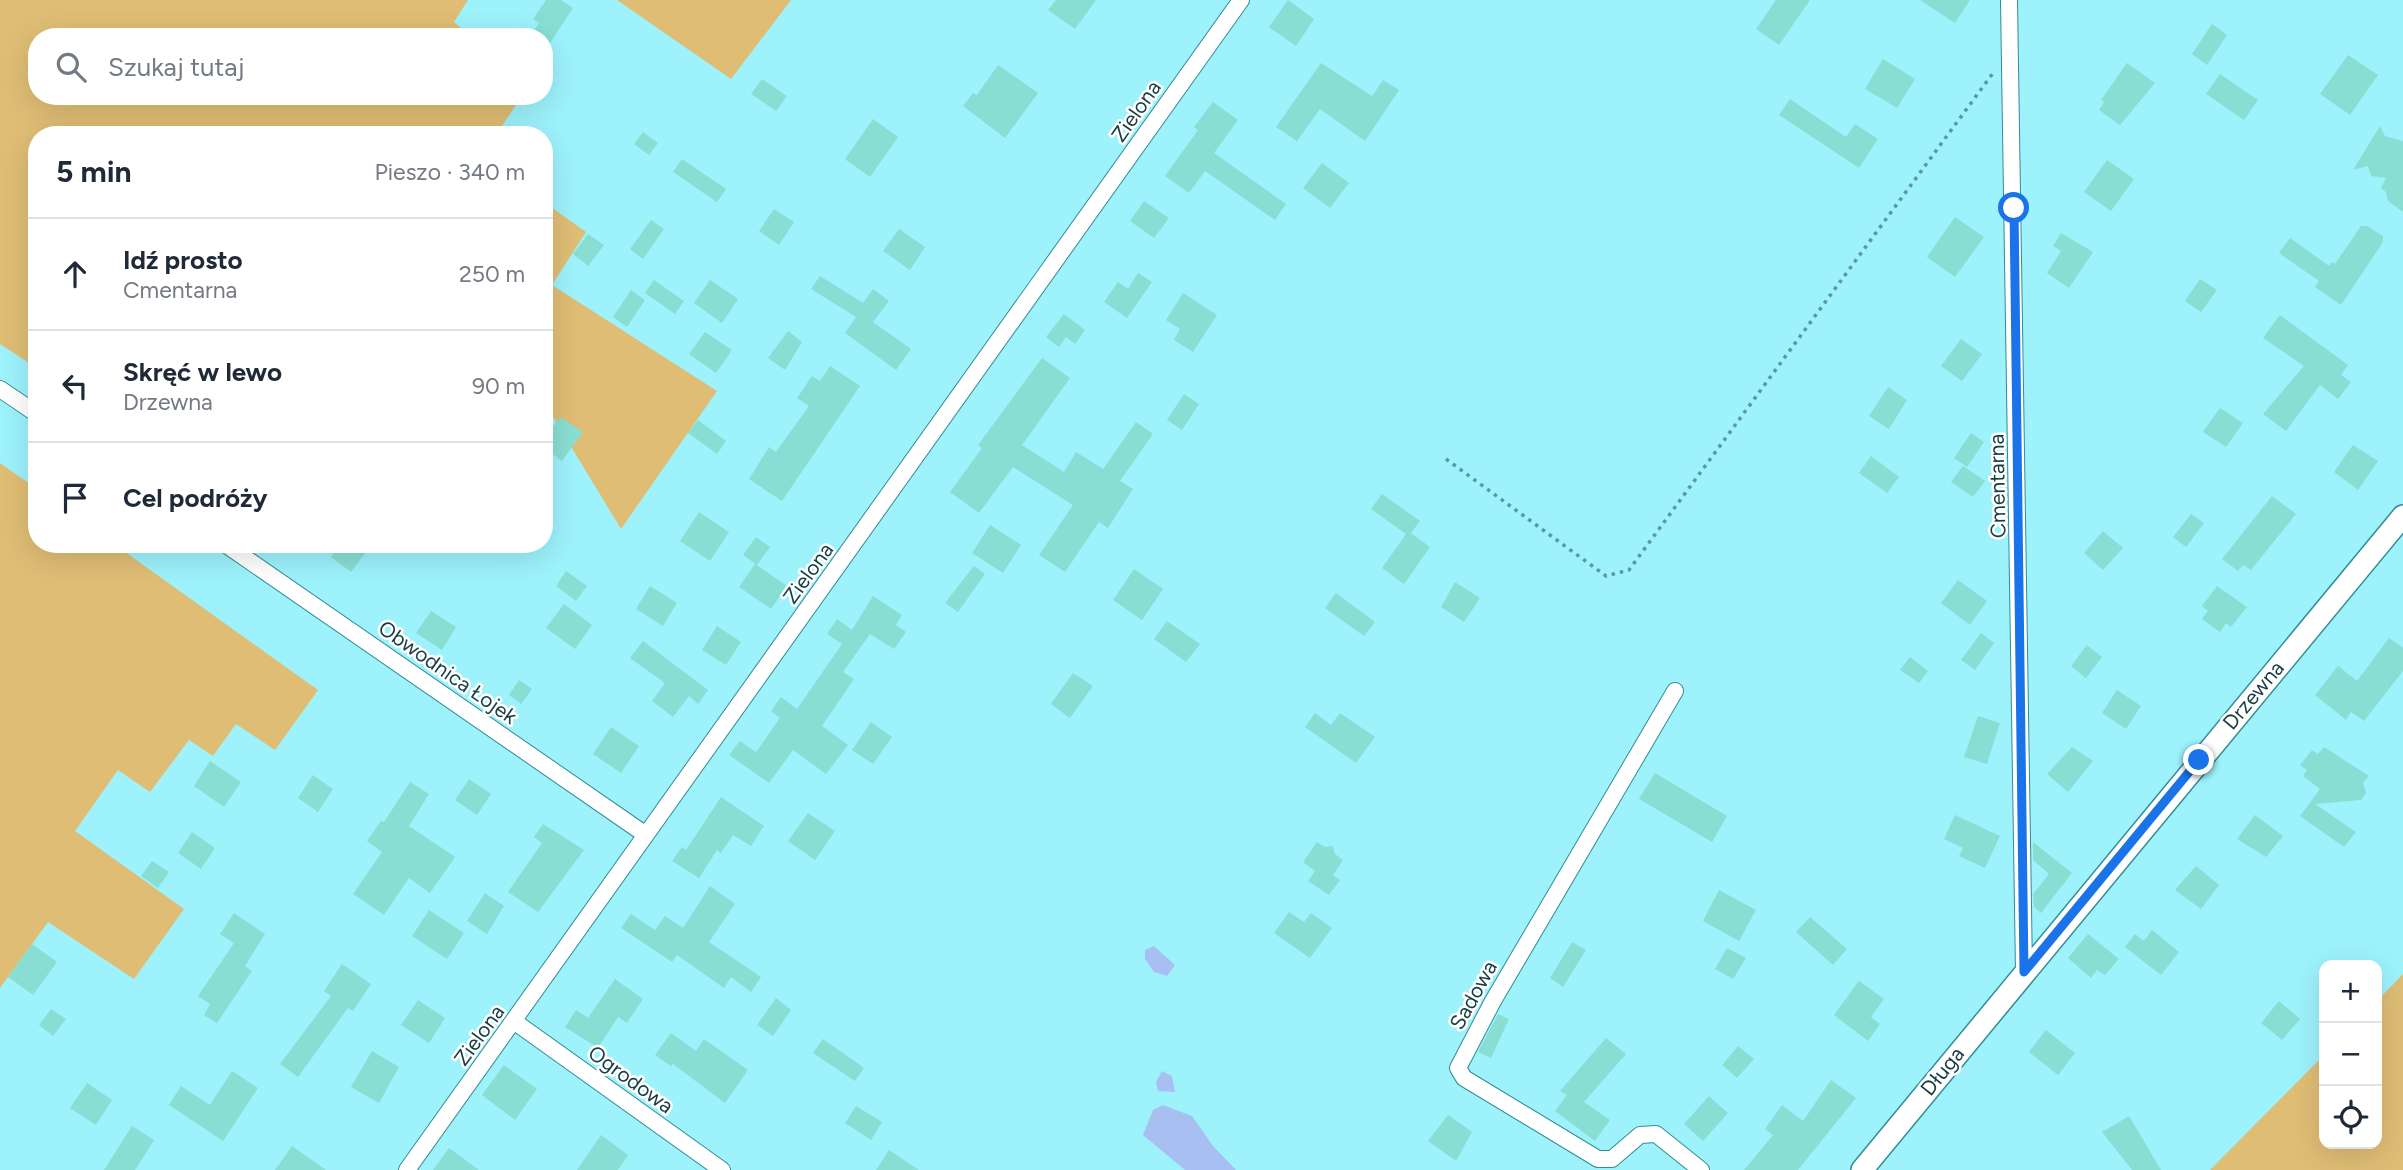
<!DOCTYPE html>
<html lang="pl">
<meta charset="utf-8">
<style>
body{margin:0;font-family:Figtree,sans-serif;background:#f2f2f3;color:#1f2937}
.controls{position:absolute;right:21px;bottom:21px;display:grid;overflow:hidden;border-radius:14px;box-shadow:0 7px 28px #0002}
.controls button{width:63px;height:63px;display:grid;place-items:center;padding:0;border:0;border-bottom:2px solid #e0e1e3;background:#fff;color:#1f2937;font:35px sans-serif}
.stop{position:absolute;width:21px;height:21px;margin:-16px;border:5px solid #1a73e8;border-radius:50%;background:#fff}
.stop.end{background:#1a73e8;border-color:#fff;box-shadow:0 2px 7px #0008}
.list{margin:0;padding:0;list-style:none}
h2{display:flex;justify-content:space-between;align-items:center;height:91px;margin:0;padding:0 28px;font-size:30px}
h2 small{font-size:23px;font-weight:400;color:#747a83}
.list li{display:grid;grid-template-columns:46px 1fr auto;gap:21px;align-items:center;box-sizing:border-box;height:112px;padding:0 28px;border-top:2px solid #e0e1e3}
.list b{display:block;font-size:26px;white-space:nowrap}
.list p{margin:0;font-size:23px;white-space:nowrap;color:#747a83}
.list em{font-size:23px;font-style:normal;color:#747a83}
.icon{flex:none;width:38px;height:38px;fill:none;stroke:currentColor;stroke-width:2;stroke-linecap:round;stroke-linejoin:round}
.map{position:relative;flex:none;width:2403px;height:1170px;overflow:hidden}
.search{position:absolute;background:#fff;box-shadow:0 7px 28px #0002;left:28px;top:28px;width:525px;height:77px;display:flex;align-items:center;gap:18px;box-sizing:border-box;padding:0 24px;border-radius:28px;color:#747a83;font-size:26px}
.panel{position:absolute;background:#fff;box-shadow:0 7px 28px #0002;left:28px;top:126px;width:525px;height:427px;border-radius:28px}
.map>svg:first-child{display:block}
.green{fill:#dfbd75}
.water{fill:#a8c0f1}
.building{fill:#89ded3}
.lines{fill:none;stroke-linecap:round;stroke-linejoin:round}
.minor-casing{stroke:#338c96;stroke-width:18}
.tertiary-casing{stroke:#338c96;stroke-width:24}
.path{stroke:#5b989f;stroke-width:3.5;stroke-dasharray:3.5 5;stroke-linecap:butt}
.minor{stroke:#fff;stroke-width:16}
.tertiary{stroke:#fff;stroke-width:21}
.route{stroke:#1a73e8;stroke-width:9}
.labels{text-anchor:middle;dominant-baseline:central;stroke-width:5;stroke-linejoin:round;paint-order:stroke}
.street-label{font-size:21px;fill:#193d41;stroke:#fff}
</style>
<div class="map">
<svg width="2403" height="1170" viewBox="0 0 2403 1170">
<rect width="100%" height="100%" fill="#9df2fc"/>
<path class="green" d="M0 0H468L454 22 472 37H37V96H522L496 135H37V368L0 344Z
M617 0H791L731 79Z
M544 202 586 232 552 285 717 391 621 529 544 402Z
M0 463 37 489V544H114L318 690 275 750 236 724 213 756 189 740 150 792 118 770 75 831 184 909 134 979 48 922 0 988Z
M2403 974V1170H2210L2324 1055V1144H2377V1001Z"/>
<path class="water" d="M1154 946 1175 965 1167 976 1154 972 1145 959V950Z
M1162 1071 1172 1076 1175 1092 1158 1091 1156 1082Z
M1163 1105 1192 1116 1213 1146 1236 1170H1185L1143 1135 1153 1110Z"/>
<path class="building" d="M546 0H561L573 8 550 43 533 32 539 23 533 19Z
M1056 0H1096L1075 29 1048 10Z
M1288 0 1314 19 1296 46 1269 27Z
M1776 0H1810L1779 45 1756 29Z
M1920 0H1970L1955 23Z
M2212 24 2227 35 2207 65 2192 54Z
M2348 55 2378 75 2350 115 2320 94Z
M1883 59 1915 79 1897 108 1865 89Z
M1321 63 1372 96 1383 80 1399 90 1365 141 1320 109 1297 141 1276 127Z
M2127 63 2155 83 2120 125 2099 110 2104 102 2101 100Z
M998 65 1038 93 1005 138 963 106 973 93 977 95Z
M2220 74 2258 100 2244 120 2206 94Z
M762 79 787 96 776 111 751 94Z
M1790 99 1846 137 1855 124 1878 139 1859 168 1779 115Z
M1213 102 1238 120 1214 153 1286 204 1275 220 1205 171 1189 193 1165 176 1198 130 1194 127Z
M873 119 898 137 870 177 845 159Z
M2380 126 2385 136 2403 141V212L2388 201 2386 192 2381 188 2386 178 2371 176 2368 166 2353 170Z
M643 132 658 143 649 155 634 144Z
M682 159 726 189 717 202 673 172Z
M2107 160 2134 179 2111 211 2084 192Z
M1322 163 1349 183 1330 208 1303 188Z
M1144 201 1169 218 1154 238 1130 221Z
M774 209 794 222 779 245 759 231Z
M1955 217 1984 237 1955 277 1927 257Z
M651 220 664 229 643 259 630 249Z
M2361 226H2367L2383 236V242L2341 305 2315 287 2319 281 2279 253 2290 238 2329 266 2332 262 2335 264Z
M899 229 925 247 910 270 883 251Z
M2061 233 2093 252 2069 288 2047 273 2061 251 2053 246Z
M588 234 604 245 588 266 573 254Z
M1138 273 1152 282 1127 318 1104 302 1118 282 1128 289Z
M820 276 863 303 873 289 889 301 873 322 911 349 896 370 845 333 856 317 811 289Z
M2200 279 2217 290 2201 312 2185 301Z
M654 280 684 301 675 314 645 293Z
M710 280 738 299 722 323 694 303Z
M631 290 645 300 627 327 613 317Z
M1183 293 1217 315 1193 352 1174 340 1180 329 1166 320Z
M1064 314 1085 330 1075 344 1066 337 1059 347 1046 337Z
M2280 315 2348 365 2341 375 2351 382 2338 399 2320 385 2286 431 2263 414 2304 366 2263 338Z
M788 331 802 342 785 370 768 358Z
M705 332 732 350 716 373 689 354Z
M1961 339 1982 354 1962 381 1941 366Z
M1042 358 1070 378 1022 445 1064 472 1076 452 1103 469 1136 422 1153 434 1120 481 1133 489 1108 528 1099 522 1065 572 1039 555 1073 505 1013 467 979 513 950 492 982 448 978 445Z
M830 366 860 386 782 501 749 479 769 447 776 452 809 406 797 398 812 376 820 381Z
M1888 387 1907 400 1889 429 1869 416Z
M1184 394 1199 404 1182 430 1167 420Z
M2220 408 2243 423 2226 447 2203 432Z
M560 417 583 432 562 461 544 448V439Z
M698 420 726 441 717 454 688 433Z
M1971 433 1984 442 1967 467 1954 458Z
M2353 445 2378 461 2358 490 2334 472Z
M1871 456 1899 477 1887 493 1859 473Z
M1963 466 1985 481 1973 497 1951 482Z
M1382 494 1420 521 1411 533 1430 547 1404 584 1382 568 1406 534 1371 509Z
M2272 496 2296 514 2251 570 2243 565 2238 571 2222 559Z
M699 512 729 532 710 561 680 541Z
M2191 514 2204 523 2186 547 2173 537Z
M990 525 1021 545 1003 573 972 553Z
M2103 531 2123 548 2103 570 2084 553Z
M756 537 770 547 757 565 743 555Z
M341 544H372L351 572 331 557Z
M755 564 787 586 771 609 739 587Z
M974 566 985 574 958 612 945 603Z
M1134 569 1163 589 1142 620 1113 600Z
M566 571 587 586 576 601 556 586Z
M1958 580 1987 601 1970 625 1941 603Z
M1455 582 1480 598 1464 622 1441 607Z
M650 586 677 603 663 626 636 609Z
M2217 586 2247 607 2231 627 2226 623 2220 632 2202 619 2208 611 2202 606Z
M1336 593 1375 622 1364 636 1325 608Z
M873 596 902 615 896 625 906 632 894 649 870 634 843 672 854 679 822 726 848 745 826 774 793 750 769 783 729 755 740 741 756 752 780 718 771 711 781 697 797 709 842 644 827 634 837 619 852 630Z
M564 604 592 625 575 649 546 628Z
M431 611 456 627 442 650 416 633Z
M1167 621 1200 644 1186 662 1154 639Z
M717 626 741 642 726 665 702 650Z
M1981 633 1994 643 1975 670 1961 660Z
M2389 638 2403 648V671L2364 721 2351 712 2346 720 2315 695 2338 666 2357 681Z
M643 641 708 690 698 704 689 696 673 717 652 701 665 683 630 658Z
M2087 645 2102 657 2086 678 2071 666Z
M1910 657 1928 671 1919 683 1900 670Z
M1073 673 1093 686 1070 718 1051 704Z
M519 680 532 689 521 704 509 695Z
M2117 690 2141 706 2126 729 2102 713Z
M1315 713 1331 725 1340 713 1375 737 1356 763 1305 727Z
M1978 716 2000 723 1987 764 1964 757Z
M871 722 892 737 873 764 852 750Z
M611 727 639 746 621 773 593 754Z
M2072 747 2093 761 2068 792 2047 774Z
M2324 747 2369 776 2363 783 2366 793 2361 800 2315 804 2356 832 2344 847 2300 816 2320 789 2303 776 2307 770 2300 765 2312 750 2318 754Z
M210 761 241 782 224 807 194 786Z
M1655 773 1727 816 1712 842 1639 799Z
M313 775 333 789 318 812 298 798Z
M469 779 491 794 477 815 455 800Z
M410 782 429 794 409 826 455 857 430 893 409 878 384 915 353 894 382 852 367 841 381 821 384 822Z
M721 797 764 826 751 846 733 835 721 853 717 850 699 878 672 861 682 847 686 850Z
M808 813 835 831 815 860 788 841Z
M1955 815 2000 836 1985 868 1959 856 1963 848 1944 839Z
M2255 815 2283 836 2266 857 2237 839Z
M543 824 584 850 538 912 508 892 542 843 534 837Z
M192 832 215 848 201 869 178 853Z
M1317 842 1325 847 1333 846 1335 854 1343 860 1333 875 1340 880 1329 895 1308 881 1315 871 1303 862Z
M2033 842 2072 873 2041 913 2034 907 2033 894 2049 874 2033 860Z
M152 861 169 872 158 888 141 876Z
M2196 866 2219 885 2201 909 2175 890Z
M710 886 735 904 709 942 761 977 751 992 731 977 724 988 677 955 672 962 621 928 631 914 655 930 665 916 683 928Z
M1719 890 1756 910 1739 941 1703 921Z
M485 893 504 906 487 934 467 921Z
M429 910 464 933 447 959 412 936Z
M1289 912 1304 922 1311 913 1332 928 1310 958 1274 933Z
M234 913 265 934 245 966 252 971 217 1023 204 1015 210 1004 198 996 234 943 220 934Z
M1810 917 1847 949 1833 965 1796 932Z
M2152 930 2179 952 2161 975 2125 947 2135 934 2144 941Z
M2088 934 2119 959 2105 975 2097 970 2091 978 2068 958Z
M1572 942 1586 950 1563 987 1550 978Z
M32 944 57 962 33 995 8 977Z
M1727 948 1746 958 1733 979 1715 969Z
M342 964 371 984 353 1011 348 1008 298 1077 280 1064 331 996 324 991Z
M615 979 643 999 627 1023 618 1017 598 1048 565 1027 576 1010 588 1018Z
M1859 981 1884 999 1871 1017 1880 1024 1868 1041 1834 1015Z
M776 998 791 1010 773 1036 757 1025Z
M418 1000 445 1018 429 1043 401 1025Z
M2279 1001 2300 1019 2282 1040 2261 1023Z
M51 1009 66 1019 53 1036 39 1025Z
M1498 1014 1509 1019 1491 1058 1478 1052Z
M2046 1030 2075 1053 2058 1075 2029 1052Z
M671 1033 696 1051 704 1039 748 1070 725 1103 673 1064 671 1066 655 1055Z
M1606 1038 1626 1054 1584 1102 1610 1120 1595 1141 1555 1111 1567 1095 1560 1091Z
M823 1039 864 1068 855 1081 813 1053Z
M1738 1046 1754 1059 1737 1078 1722 1065Z
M372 1051 399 1067 379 1103 351 1087Z
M504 1065 537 1089 515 1120 482 1095Z
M232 1071 258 1088 223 1141 169 1105 181 1086 210 1105Z
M1831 1080 1856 1098 1798 1170H1744L1773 1135 1765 1129 1782 1105 1803 1121Z
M87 1083 112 1100 96 1125 70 1108Z
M1709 1096 1728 1113 1703 1141 1684 1124Z
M856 1106 882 1122 871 1140 845 1123Z
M1448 1115 1472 1132 1456 1161 1428 1141Z
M2129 1116 2161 1170H2132L2102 1132Z
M132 1126 154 1140 135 1170H104Z
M601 1135 628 1155 618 1170H577Z
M292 1146 326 1170H275Z
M449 1148 479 1170H433Z
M889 1150 919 1170H876Z"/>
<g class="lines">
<defs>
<path id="minor" d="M2009 0 2024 972
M0 389 37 414
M225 544 646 835
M1675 691 1493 1001 1458 1068 1464 1078 1598 1159H1612L1640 1135 1656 1134 1701 1170
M515 1022 722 1170
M407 1170 1241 0"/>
<path id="tertiary" d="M1862 1170 2403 516"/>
</defs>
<use href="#minor" class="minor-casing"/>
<use href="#tertiary" class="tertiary-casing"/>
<path class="path" d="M1446 459 1606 576 1629 570 1993 73
M201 544 208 549"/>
<use href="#minor" class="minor"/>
<use href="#tertiary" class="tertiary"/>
</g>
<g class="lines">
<path class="route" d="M2014 208 2024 972 2199 760"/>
</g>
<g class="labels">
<g class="street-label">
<text transform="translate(1136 111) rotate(-55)">Zielona</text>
<text transform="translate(1997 486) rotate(-91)">Cmentarna</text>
<text transform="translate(808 573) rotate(-54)">Zielona</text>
<text transform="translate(448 672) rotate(35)">Obwodnica Łojek</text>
<text transform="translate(2253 695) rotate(-50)">Drzewna</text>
<text transform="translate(1473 995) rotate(-61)">Sadowa</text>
<text transform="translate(479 1035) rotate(-54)">Zielona</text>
<text transform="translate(1942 1071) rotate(-51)">Długa</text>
<text transform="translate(631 1079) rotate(36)">Ogrodowa</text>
</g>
</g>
</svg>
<div class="controls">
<button>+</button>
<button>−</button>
<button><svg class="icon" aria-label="locate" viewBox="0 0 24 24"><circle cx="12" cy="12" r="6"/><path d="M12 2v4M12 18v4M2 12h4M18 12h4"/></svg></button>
</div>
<div class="stop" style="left:2014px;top:208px"></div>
<div class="stop end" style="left:2199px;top:760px"></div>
<div class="search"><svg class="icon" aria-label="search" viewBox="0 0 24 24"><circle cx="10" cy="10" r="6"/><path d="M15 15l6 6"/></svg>Szukaj tutaj</div>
<section class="panel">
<h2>5 min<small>Pieszo · 340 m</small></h2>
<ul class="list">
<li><svg class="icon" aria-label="ahead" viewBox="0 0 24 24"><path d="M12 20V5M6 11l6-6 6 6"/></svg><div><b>Idź prosto</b><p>Cmentarna</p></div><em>250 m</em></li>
<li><svg class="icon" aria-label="left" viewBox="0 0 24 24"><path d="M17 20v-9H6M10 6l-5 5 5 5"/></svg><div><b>Skręć w lewo</b><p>Drzewna</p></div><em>90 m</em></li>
<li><svg class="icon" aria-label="arrive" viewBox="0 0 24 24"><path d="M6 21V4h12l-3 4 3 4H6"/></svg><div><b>Cel podróży</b></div></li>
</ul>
</section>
</div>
